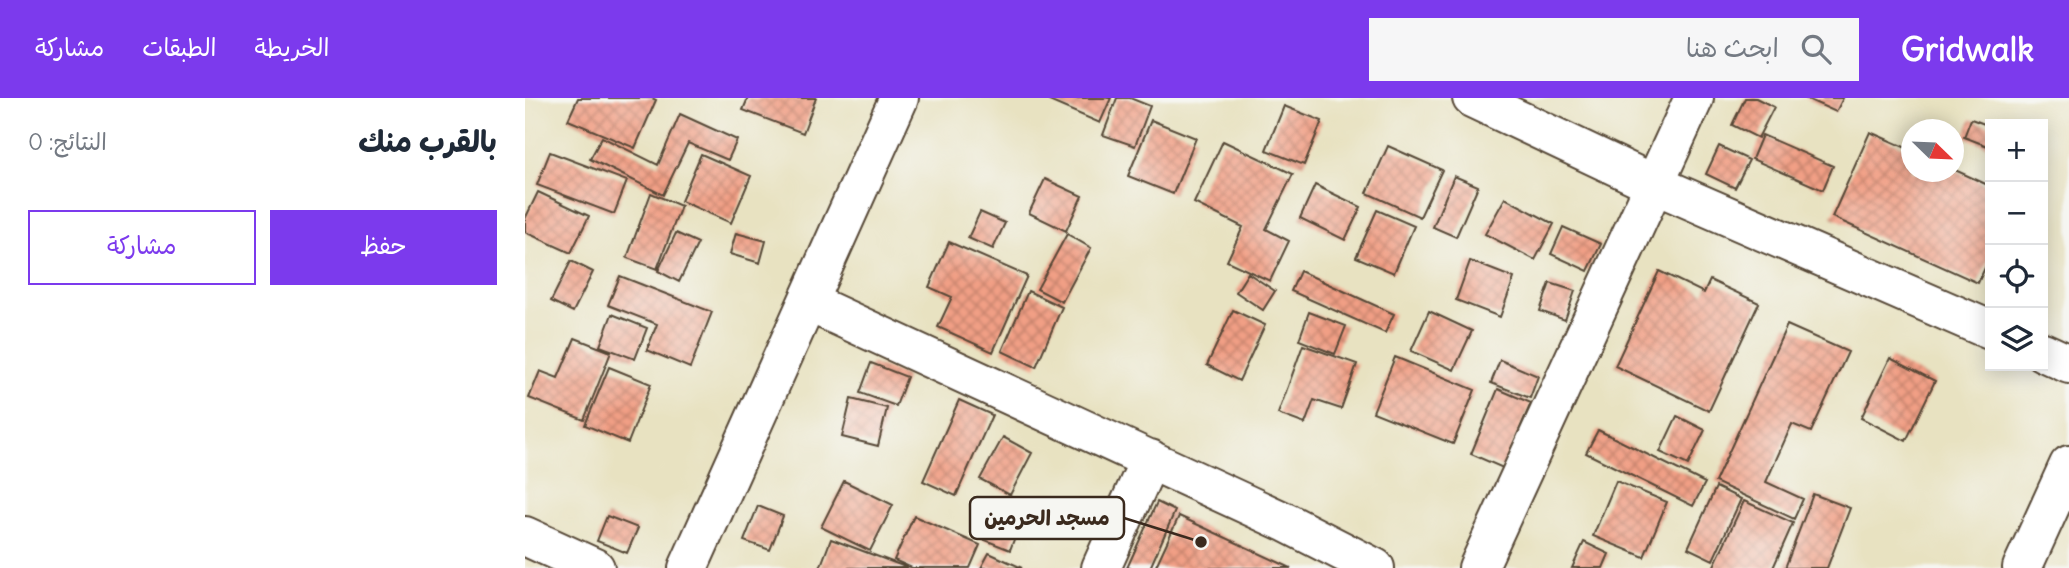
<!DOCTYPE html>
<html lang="ar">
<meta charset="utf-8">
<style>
body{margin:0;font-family:Delius,"Playpen Sans Arabic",sans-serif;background:#f6f6f7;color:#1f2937;direction:rtl}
.controls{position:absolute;right:21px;top:21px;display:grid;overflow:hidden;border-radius:0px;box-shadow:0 4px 18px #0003}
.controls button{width:63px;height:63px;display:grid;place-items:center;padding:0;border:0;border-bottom:2px solid #e0e1e3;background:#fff;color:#1f2937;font:35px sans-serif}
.compass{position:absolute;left:1376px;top:21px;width:63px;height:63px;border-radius:50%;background:#fff;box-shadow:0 4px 18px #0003;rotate:113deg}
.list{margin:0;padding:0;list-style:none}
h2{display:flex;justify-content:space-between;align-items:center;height:91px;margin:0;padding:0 28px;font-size:30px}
h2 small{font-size:23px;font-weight:400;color:#747a83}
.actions{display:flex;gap:14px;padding:21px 28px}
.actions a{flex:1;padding:16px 0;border:2px solid #7c3aed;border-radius:0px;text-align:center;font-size:24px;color:#7c3aed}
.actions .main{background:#7c3aed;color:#fff}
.icon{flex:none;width:38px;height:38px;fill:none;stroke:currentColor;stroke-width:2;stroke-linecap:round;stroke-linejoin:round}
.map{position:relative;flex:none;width:1544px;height:470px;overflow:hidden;direction:ltr}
header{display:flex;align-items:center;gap:42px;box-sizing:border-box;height:98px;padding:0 35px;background:#7c3aed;color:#fff}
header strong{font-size:33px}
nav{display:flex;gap:38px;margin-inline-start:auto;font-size:24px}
.search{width:490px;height:63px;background:#f6f6f7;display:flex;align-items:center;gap:18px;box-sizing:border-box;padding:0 24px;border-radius:0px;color:#747a83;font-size:26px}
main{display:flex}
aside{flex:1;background:#fff}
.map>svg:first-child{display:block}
.building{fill:url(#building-cross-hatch)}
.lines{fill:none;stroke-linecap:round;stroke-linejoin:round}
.minor-casing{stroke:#554636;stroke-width:42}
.minor{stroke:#fff;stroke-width:38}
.leader{fill:none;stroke:#3b2a1e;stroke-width:2.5}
.callout-dot{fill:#3b2a1e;stroke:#f6f6f2;stroke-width:2.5}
.callout{fill:#f6f6f2;stroke:#3b2a1e;stroke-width:2.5}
.callout-label{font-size:21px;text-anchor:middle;font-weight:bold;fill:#3b2a1e}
</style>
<header>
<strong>Gridwalk</strong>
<div class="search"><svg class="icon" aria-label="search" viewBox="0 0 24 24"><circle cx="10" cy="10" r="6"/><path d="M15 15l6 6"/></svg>ابحث هنا</div>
<nav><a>الخريطة</a><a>الطبقات</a><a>مشاركة</a></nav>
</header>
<main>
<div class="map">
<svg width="1544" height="470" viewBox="0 0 1544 470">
<defs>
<pattern id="building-cross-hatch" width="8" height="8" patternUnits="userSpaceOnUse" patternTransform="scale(1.75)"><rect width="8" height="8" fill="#f19f85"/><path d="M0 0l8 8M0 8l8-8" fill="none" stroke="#c4826c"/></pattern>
</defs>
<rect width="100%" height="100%" fill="#f6f6f2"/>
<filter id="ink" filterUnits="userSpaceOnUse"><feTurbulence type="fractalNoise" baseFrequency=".0143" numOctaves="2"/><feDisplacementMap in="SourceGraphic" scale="14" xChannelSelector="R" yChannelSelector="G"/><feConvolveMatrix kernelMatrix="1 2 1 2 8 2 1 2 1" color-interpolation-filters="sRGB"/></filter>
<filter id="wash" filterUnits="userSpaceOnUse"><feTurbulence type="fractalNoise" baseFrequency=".00686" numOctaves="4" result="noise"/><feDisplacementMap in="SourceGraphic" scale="28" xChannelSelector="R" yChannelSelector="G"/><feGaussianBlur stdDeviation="1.57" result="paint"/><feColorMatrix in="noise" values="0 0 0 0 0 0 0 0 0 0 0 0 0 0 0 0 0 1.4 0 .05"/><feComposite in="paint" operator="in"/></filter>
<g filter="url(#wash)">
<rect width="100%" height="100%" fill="#e8e2c1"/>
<g id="blocks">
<path class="building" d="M53 0H127L131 2 110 50 43 22Z
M223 0H291L278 35 218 12Z
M525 0H586L575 25 524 3Z
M592 0H605L625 8 610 48 578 37Z
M1220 0H1231L1249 9 1233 40 1207 27Z
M1280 0H1318L1311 14Z
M759 8 797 23 779 67 741 52Z
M155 16 212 42 203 62 163 45 138 97 65 61 77 39 133 67Z
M1446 21 1465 28V49L1439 39Z
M626 22 671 40 648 96 603 78Z
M1345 34 1386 52V74H1428V71L1465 88V159L1453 185 1307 119Z
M1237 37 1308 68 1298 92 1227 61Z
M698 43 768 76 741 131 764 143 745 183 702 163 718 129 669 105Z
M863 48 917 72 895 119 842 95Z
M1194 48 1224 62 1210 90 1181 76Z
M25 54 102 83 89 116 12 87Z
M176 56 226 78 206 125 156 103Z
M929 78 953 88 931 139 908 129Z
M520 81 557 98 541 133 504 115Z
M790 87 836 109 820 142 775 120Z
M13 94 64 118 46 155 0 134V121Z
M126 95 156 108 132 171 102 160Z
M980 100 1029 126 1010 162 960 136Z
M852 112 889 128 869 175 831 159Z
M455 114 480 125 468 151 443 140Z
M1038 129 1076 146 1063 173 1026 156Z
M151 135 173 145 154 184 133 173Z
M211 135 241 143 235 165 205 156Z
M542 136 566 150 537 204 512 191Z
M424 144 502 178 468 254 413 229 427 199 404 189Z
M46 163 68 174 48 214 26 203Z
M945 163 989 180 975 219 931 202Z
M775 173 869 216 860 235 766 193Z
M1134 173 1179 195 1185 182 1234 205 1184 313 1090 268Z
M723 175 750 193 738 212 711 194Z
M95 178 187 214 165 270 122 252 132 226 83 207Z
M1025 185 1050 193 1040 222 1015 213Z
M503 193 537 209 511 269 477 253Z
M708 212 740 227 714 283 682 267Z
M904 213 947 233 929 272 886 253Z
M784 214 821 228 810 256 774 242Z
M87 216 122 230 110 261 75 248Z
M1262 227 1323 254 1286 334 1267 326 1241 384 1278 401 1269 421 1190 384Z
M50 240 86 254 59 322 4 300 15 273 33 280Z
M778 247 832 266 816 311 789 302 780 326 753 316Z
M870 259 950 292 928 346 848 314Z
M1365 260 1410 283 1381 343 1336 320Z
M975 262 1013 278 1005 300 966 285Z
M346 265 382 279 371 308 335 295Z
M84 269 126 286 103 345 60 327Z
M973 291 1006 305 978 370 946 356Z
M326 301 362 310 353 348 317 339Z
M434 302 467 317 431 398 398 383Z
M1152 318 1180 332 1163 367 1135 354Z
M1073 332 1180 385 1168 408 1061 355Z
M478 339 507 355 485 397 455 381Z
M319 383 368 407 345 453 296 429Z
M1091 383 1142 404 1119 459 1068 438Z
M1191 389 1216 401 1188 462 1163 450Z
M1288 396 1325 410 1302 470H1260Z
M1219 403 1268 425 1248 470H1188Z
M632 404 650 413 625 470H602Z
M233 408 258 418 245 452 219 443Z
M465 411 496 423 485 452 455 440Z
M82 418 113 430 102 455 72 443Z
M389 418 455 447 445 470H387L369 462Z
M654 418 766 470H630Z
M306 441 383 470H295Z
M1059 444 1084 456 1078 470H1047Z
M464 455 497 470H456Z"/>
</g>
</g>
<g filter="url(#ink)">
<use href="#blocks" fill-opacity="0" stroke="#554636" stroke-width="2"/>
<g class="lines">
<defs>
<path id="minor" d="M947 0 1129 86 1465 232
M283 204 762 425 850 470
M1518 254 1544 266
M0 438 70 470
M163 470 374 0
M576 470 625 361
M953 470 1169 0
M1497 470 1544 367"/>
</defs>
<use href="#minor" class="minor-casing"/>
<use href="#minor" class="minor"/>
</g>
</g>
<path class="leader" d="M676 444L599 420"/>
<circle class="callout-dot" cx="676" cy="444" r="7"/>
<rect class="callout" x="445" y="399" width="154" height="42" rx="7"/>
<g class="callout-label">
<text x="522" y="427">مسجد الحرمين</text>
</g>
</svg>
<div class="controls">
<button>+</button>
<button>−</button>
<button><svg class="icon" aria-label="locate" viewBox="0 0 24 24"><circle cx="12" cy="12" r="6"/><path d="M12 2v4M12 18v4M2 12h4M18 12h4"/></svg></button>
<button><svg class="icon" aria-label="layers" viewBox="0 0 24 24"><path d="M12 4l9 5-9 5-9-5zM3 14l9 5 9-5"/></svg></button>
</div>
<svg class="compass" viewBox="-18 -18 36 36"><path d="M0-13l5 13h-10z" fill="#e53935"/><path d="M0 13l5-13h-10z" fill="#747a83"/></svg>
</div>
<aside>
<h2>بالقرب منك<small>النتائج: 0</small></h2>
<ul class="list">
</ul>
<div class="actions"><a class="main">حفظ</a><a>مشاركة</a></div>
</aside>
</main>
